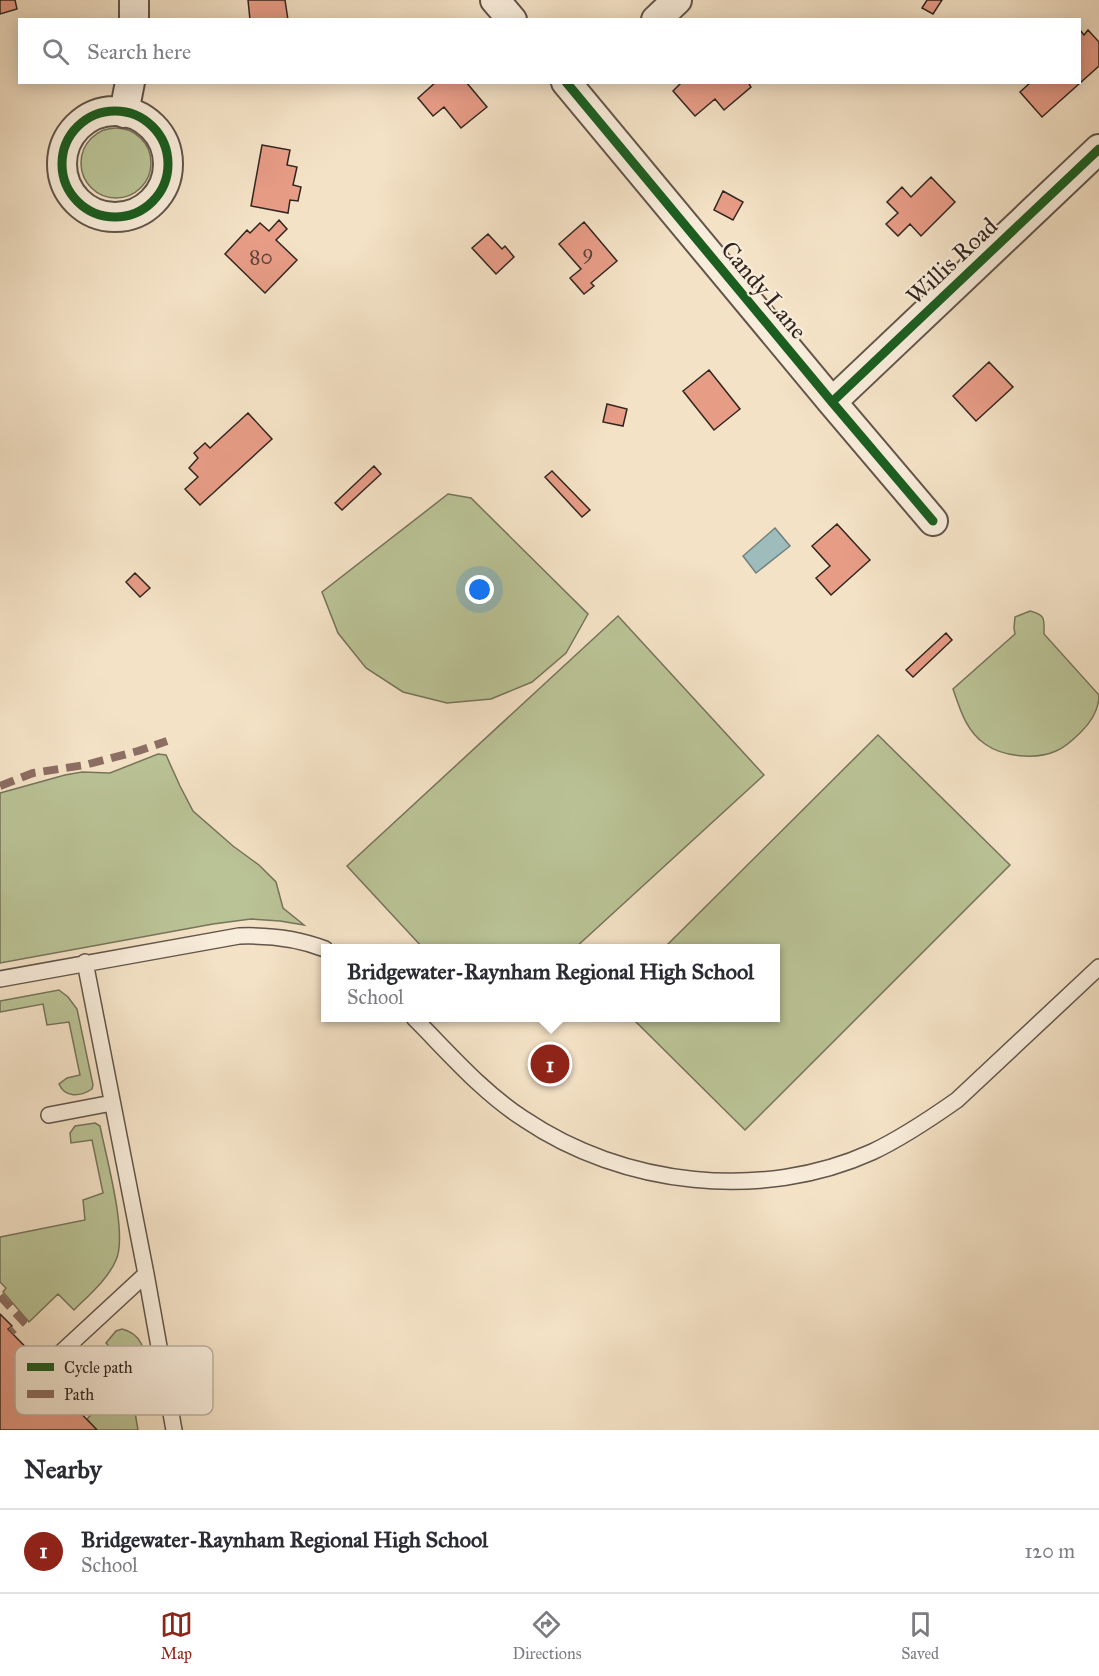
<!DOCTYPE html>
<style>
body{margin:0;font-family:"IM FELL Great Primer",serif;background:#f7f7f7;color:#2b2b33}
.you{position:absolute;left:480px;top:590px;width:21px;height:21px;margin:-15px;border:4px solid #fff;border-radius:50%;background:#1a73e8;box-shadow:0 0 0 9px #1a73e833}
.badge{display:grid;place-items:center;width:39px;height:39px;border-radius:50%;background:#8f2418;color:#fff;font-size:20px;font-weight:700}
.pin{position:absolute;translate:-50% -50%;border:3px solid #fff;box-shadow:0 2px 6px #0006}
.popup{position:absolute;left:321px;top:944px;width:459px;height:78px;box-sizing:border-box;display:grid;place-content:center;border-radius:0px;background:#fff;filter:drop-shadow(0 2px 4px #0005);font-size:20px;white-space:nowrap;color:#7c7c81}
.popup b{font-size:22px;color:#2b2b33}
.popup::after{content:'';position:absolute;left:50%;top:100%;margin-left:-12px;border:12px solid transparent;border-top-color:#fff}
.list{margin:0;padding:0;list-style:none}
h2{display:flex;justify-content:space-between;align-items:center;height:78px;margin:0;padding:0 24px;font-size:26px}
h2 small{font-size:20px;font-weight:400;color:#7c7c81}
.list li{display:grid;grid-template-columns:39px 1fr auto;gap:18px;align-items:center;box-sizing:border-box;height:84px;padding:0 24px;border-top:2px solid #e1e1e2}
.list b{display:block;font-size:22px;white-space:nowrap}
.list p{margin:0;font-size:20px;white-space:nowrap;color:#7c7c81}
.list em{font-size:20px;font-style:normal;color:#7c7c81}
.icon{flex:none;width:33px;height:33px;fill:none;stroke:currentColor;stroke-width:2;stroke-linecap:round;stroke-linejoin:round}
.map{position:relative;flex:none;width:1099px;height:1430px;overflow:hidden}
.search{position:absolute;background:#fff;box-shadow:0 3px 15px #0003;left:18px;right:18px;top:18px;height:66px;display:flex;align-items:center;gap:15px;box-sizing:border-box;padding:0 21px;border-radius:0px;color:#7c7c81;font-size:22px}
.sheet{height:162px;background:#fff}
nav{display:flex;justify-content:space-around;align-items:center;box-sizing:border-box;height:84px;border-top:2px solid #e1e1e2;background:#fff;font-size:16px;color:#7c7c81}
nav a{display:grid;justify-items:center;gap:3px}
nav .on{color:#8f2418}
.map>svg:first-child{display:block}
.green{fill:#bac396;stroke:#76745b;stroke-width:1.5}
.water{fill:#9dbcbb;stroke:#72807d;stroke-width:1.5}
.building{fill:#e79c86;stroke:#322620;stroke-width:1.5}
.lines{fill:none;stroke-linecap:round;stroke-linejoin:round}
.service-casing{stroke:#62554a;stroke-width:18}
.minor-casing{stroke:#62554a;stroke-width:32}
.service{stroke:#f8ecda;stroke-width:15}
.minor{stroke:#f8ecda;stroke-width:28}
.quiet{stroke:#8d6e63;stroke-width:8;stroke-dasharray:15 8;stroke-linecap:butt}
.cycleway-casing{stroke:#f8ecda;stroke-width:13}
.cycleway{stroke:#1b5e20;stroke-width:9}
.labels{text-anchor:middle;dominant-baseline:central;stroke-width:4.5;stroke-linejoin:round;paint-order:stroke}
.number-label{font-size:21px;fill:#5f443a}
.street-label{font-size:24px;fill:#322620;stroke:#f8ecda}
.key{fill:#f8ecda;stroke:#bdb1a2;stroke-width:1.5}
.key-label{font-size:16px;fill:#322620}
</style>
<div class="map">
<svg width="1099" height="1430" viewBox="0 0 1099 1430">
<rect width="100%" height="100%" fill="#f4e2c6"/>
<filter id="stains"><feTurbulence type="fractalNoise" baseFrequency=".00333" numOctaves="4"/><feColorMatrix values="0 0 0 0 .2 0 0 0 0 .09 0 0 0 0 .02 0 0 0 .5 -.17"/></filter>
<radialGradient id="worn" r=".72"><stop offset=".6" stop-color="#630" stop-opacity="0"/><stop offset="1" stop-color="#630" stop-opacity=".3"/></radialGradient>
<path class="green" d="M81 163a35 35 0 1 1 70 0a35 35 0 1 1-70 0Z
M448 494 471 498 588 614 566 653 532 682 491 699 447 703 403 692 366 668 338 633 322 592Z
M1030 611C1046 615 1044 619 1044 634L1099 695C1099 709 1091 722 1081 732 1074 739 1066 747 1056 751 1036 760 1003 757 985 744 966 731 960 709 953 689L1015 634 1014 628 1015 617Z
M618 616 764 775 575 948H423L347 866Z
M878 735 1010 865 745 1130 632 1018H775V948H664Z
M158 754 166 755 180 786 193 811 233 846 259 865 276 882 283 908 304 925 280 921 251 919 213 924 0 963V793L65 775 82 772 110 773Z
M59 990 68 997 77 1009 93 1085 92 1089C80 1097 65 1098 59 1084L67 1078 80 1075 69 1022 47 1025 43 1004 0 1012V1001Z
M95 1123 100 1126C106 1157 128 1234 116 1260 108 1279 89 1295 74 1310L58 1294 29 1322 3 1292 6 1288 0 1282V1237L85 1220 83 1200 103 1193 92 1140 71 1143 70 1133 75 1126Z
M122 1329C140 1333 147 1350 145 1368 145 1375 141 1380 140 1387L131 1389 138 1430H97L87 1419 133 1373 106 1343 116 1331Z"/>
<path class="water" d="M775 528 790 546 756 573 743 556Z"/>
<path class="building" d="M0 0H15L17 9 0 14Z
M248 0H285L288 20H250Z
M927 0H942L933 14 922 8Z
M1080 30 1084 35 1088 30 1099 42V66L1042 117 1020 92 1031 82H1080Z
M436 82H466L487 107 461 128 444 107 433 116 418 98Z
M682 82H748L751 87 724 110 715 99 695 116 673 91Z
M262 145 290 150 287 165 297 167 293 185 301 187 298 201 290 200 288 213 251 206Z
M931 177 955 202 921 236 910 224 898 236 886 224 898 213 887 202 902 187 911 197Z
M723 191 743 202 733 220 714 210Z
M279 220 287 229 276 240 297 260 265 293 225 254 247 230 250 233 260 223 269 231Z
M584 222 617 261 591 283 594 286 584 294 570 278 581 269 559 244Z
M488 234 502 249 505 246 514 257 496 274 472 248Z
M989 362 1013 387 976 421 953 396Z
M709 370 740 409 714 430 683 391Z
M607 404 627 409 623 426 603 422Z
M248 413 272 439 200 505 185 489 198 477 189 468 198 458 194 453 205 443 210 448Z
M374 466 381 474 342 510 335 503Z
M552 471 590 510 582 517 545 477Z
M837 524 870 560 831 595 816 578 830 566 812 546Z
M135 573 150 588 140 597 126 582Z
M946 633 952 640 913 677 906 670Z
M0 1314 12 1326 8 1329 49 1371 44 1375 97 1430H0Z"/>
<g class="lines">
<defs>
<path id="service" d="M85 962 146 1274 174 1430
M0 979 239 936C269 935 297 938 325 949
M414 1018C449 1053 482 1092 524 1119 623 1186 762 1202 872 1152 902 1138 930 1119 957 1100L1099 967
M49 1115 112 1103
M54 1359 146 1274"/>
<path id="minor" d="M134 0V20
M495 0 512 20
M656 20 677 0
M566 82 832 402 933 521
M62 164a53 53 0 1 1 106 0a53 53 0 1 1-106 0Z
M124 113 130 82
M832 402 1099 149"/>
</defs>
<use href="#service" class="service-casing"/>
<use href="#minor" class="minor-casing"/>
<use href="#service" class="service"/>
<use href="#minor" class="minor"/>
<path class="quiet" d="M0 786 33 773 85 765 138 751 167 741
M0 1296 23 1321 11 1332"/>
<defs>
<path id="cycleway" d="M566 82 832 402 933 521
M62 164a53 53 0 1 1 106 0a53 53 0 1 1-106 0Z
M832 402 1099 149"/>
</defs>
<use href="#cycleway" class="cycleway-casing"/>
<use href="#cycleway" class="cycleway"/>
</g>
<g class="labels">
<g class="number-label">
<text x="588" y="252">9</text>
<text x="261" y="257">80</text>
</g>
<g class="street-label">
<text transform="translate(952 261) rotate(-43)">Willis Road</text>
<text transform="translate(764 290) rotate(50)">Candy Lane</text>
</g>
</g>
<rect x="15" y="1346" width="198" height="69" rx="9" class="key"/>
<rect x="27" y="1363" width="27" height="8" fill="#1b5e20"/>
<rect x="27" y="1390" width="27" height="8" fill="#8d6e63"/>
<g class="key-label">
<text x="64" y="1373">Cycle path</text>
<text x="64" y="1400">Path</text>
</g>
<rect width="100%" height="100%" filter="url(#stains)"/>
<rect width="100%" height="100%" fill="url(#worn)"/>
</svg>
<div class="you"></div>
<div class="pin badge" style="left:550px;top:1064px">1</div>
<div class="popup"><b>Bridgewater-Raynham Regional High School</b>School</div>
<div class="search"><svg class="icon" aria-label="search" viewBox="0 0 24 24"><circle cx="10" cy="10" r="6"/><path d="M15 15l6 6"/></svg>Search here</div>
</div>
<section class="sheet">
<h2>Nearby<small></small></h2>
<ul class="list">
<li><span class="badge">1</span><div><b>Bridgewater-Raynham Regional High School</b><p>School</p></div><em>120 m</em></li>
</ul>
</section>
<nav>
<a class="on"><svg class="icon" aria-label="map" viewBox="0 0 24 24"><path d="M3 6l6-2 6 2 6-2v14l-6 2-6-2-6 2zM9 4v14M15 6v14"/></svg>Map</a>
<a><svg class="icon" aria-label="directions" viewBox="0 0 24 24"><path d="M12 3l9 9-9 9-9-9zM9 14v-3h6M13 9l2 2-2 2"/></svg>Directions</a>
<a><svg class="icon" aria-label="saved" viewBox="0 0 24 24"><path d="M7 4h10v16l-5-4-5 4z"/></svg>Saved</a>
</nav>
